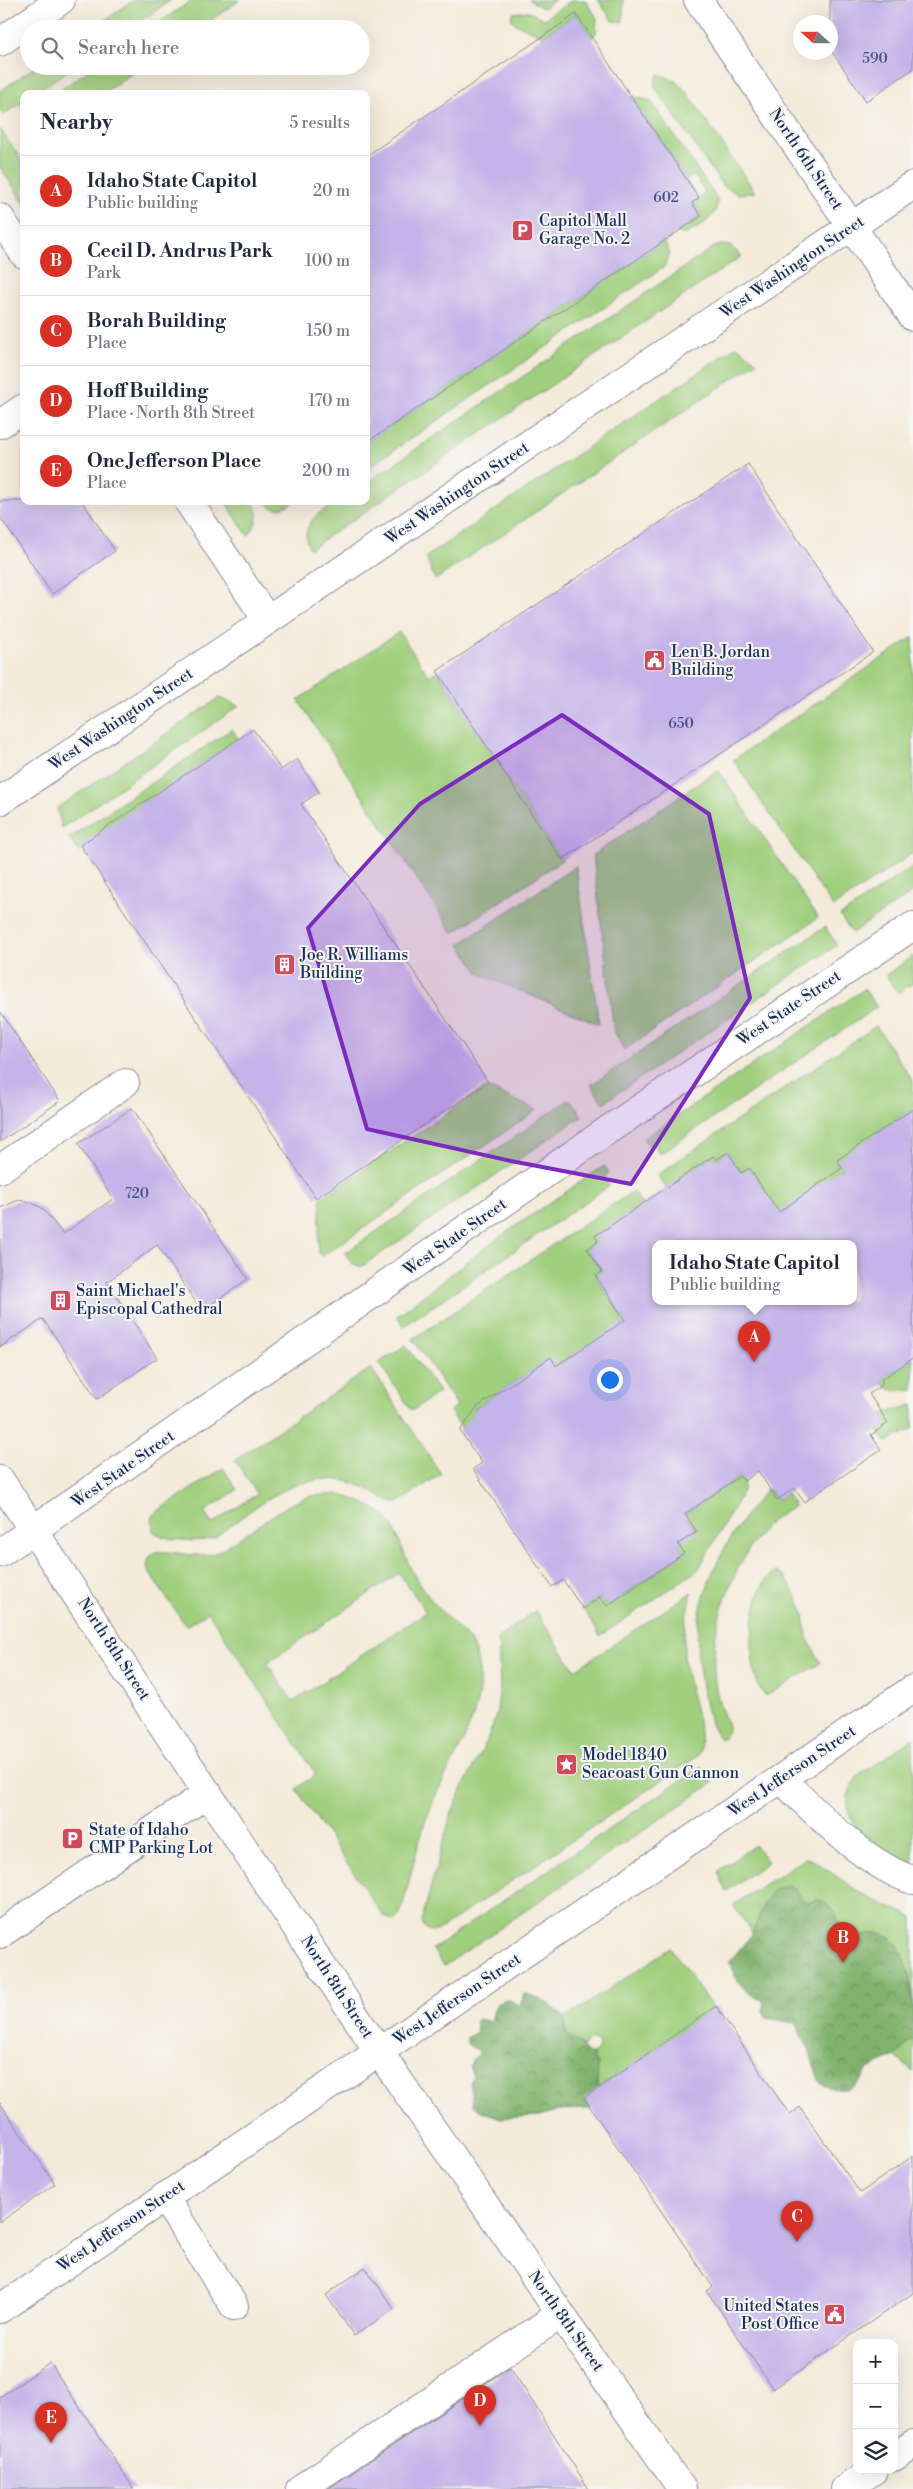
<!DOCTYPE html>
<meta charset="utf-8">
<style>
body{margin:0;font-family:"Libre Bodoni",serif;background:#f6f6f7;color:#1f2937}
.controls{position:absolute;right:15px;bottom:15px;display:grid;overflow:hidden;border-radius:10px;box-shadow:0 5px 20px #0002}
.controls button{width:45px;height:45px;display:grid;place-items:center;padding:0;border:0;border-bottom:1px solid #e0e1e3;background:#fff;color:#1f2937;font:25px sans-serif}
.compass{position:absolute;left:793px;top:15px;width:45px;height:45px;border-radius:50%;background:#fff;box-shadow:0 5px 20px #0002;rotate:291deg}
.you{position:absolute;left:609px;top:1379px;width:18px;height:18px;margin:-12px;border:4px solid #fff;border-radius:50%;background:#1a73e8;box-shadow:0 0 0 8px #1a73e833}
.badge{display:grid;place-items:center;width:32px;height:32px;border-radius:50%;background:#d93025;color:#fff;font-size:16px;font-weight:700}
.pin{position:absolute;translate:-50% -41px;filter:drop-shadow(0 1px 2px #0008)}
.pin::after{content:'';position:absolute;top:26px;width:18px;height:15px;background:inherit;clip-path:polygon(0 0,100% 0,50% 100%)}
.popup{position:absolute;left:652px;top:1240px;width:205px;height:65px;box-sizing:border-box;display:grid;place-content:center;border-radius:10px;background:#fff;filter:drop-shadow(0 1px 4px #0005);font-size:16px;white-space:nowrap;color:#747a83}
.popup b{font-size:19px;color:#1f2937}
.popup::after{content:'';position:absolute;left:50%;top:100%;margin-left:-10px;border:10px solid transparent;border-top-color:#fff}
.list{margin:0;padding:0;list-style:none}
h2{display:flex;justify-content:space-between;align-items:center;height:65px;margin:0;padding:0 20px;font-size:21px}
h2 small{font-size:16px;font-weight:400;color:#747a83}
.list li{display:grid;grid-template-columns:32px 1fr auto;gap:15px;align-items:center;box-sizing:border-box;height:70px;padding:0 20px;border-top:1px solid #e0e1e3}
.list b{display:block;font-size:19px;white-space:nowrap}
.list p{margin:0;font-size:16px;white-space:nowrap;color:#747a83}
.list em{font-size:16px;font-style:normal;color:#747a83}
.icon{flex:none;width:28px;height:28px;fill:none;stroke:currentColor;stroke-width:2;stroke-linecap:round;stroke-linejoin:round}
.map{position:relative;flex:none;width:913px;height:2489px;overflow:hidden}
.search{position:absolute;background:#fff;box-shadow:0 5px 20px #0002;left:20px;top:20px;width:350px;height:55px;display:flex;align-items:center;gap:12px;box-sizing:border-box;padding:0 18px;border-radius:28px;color:#747a83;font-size:19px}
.panel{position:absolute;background:#fff;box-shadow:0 5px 20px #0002;left:20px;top:90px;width:350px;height:415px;border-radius:10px}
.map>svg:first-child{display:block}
.green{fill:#a0cf7d;stroke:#5e7f6e;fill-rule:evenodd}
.forest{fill:url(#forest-crowns);stroke:#4e7065}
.building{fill:#c5b4e9;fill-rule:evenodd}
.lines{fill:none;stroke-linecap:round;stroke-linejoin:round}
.minor-casing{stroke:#888c9c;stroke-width:30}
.minor{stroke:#fff;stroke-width:28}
.marked{fill:#7b2cbf;fill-opacity:0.2;stroke:#7b2cbf;stroke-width:4;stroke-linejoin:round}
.labels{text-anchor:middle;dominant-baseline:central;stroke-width:4;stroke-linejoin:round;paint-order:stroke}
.number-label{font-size:14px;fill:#465081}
.street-label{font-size:16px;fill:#1b2f5e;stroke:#f6f6f2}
.poi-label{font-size:16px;fill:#1b2f5e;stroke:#f6f6f2;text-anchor:start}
</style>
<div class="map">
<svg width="913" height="2489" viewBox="0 0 913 2489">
<defs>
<pattern id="forest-crowns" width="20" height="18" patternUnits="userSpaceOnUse" patternTransform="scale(1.25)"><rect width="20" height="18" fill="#80b26c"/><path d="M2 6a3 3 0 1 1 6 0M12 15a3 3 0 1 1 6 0" fill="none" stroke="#68915c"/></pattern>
</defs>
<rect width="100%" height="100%" fill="#f6f6f2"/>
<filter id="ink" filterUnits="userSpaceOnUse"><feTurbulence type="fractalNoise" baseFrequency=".02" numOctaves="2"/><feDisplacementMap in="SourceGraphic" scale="10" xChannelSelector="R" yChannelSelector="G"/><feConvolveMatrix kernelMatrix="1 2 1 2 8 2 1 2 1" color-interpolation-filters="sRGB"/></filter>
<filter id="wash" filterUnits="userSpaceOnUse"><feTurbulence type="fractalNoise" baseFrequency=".0096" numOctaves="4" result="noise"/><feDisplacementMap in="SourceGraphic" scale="20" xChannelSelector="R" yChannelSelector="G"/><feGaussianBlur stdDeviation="1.12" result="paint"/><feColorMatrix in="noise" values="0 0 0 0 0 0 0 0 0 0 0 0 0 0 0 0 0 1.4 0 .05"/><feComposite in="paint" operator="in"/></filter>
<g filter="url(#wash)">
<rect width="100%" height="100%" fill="#f4ead9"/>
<path class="green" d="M134 0H171L129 29H92Z
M192 0H240L198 29H150Z
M529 0H555L543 8Z
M572 0H585L597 18 596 33 592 38 576 14 543 36 516 24 511 19 513 13 527 11 544 19Z
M598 0H623V22L613 21Z
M36 66H74L34 94H24V101L3 115 0 110V91Z
M95 66H143L102 94H54Z
M658 74 674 80 686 91 755 192 738 194 722 185 654 86Z
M631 96 651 101 717 199C719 217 699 228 684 235L678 232 701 216 692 203 705 192 694 175 687 180Z
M0 129 24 163V203L0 167Z
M664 241 670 254 664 267 366 469V443Z
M721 245 730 246 742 256 310 549C297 527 319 511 338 502 346 499 358 501 366 501V483L714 247Z
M737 346 757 362 435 580 426 557Z
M225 501H252C261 515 257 524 248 536Z
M265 501H295C284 508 274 513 265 501Z
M399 632 429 676 437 671 562 860 453 933 298 700Z
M913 637V853L833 907 733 760Z
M219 698 239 706 62 828 57 808Z
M232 729 242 744 79 852 69 838Z
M718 770 818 918 624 1050 614 1031 593 855Z
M576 866V867L599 1024 480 974 460 944Z
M913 866V892L852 933 840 916Z
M825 927 837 945 603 1103 591 1085Z
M913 956V983L898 993 886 975Z
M864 989 877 1007 660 1154 653 1143 648 1145 643 1139Z
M876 1026 913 1081V1109L838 1160 842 1168 784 1221 749 1168 741 1173 728 1152 716 1160 713 1156 666 1188 657 1175Z
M486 1087 537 1110 322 1256 318 1253 321 1198Z
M570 1099 582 1116 361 1267 352 1263 345 1253Z
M604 1166 609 1173 604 1177 609 1186 404 1326 397 1316 498 1238Z
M633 1191 642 1205 595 1236 598 1241 587 1249 602 1272 596 1277 627 1323 588 1371 575 1353 556 1366 550 1358 474 1409 479 1417 462 1429 450 1411 457 1405 413 1339Z
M406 1345 439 1392 412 1411 379 1363Z
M913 1358V1389C899 1391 889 1394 881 1380Z
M371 1368 441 1474 398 1503 390 1502C376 1494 361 1484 345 1481 294 1470 251 1511 214 1538 199 1543 164 1541 153 1531L152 1519 155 1513 223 1468 237 1490 204 1512 212 1524 257 1494 235 1460Z
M913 1405V1429L886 1442 878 1430 888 1423 882 1414Z
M740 1476 744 1481 743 1491 698 1570 600 1636 583 1609 600 1597 607 1606 684 1553 678 1544 697 1531 685 1514Z
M768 1488 777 1500 787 1493 794 1506C784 1513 772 1519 764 1529 738 1557 715 1614 714 1652 713 1670 715 1689 720 1706 722 1713 727 1720 728 1727 728 1733 725 1737 720 1739 710 1728 707 1711 704 1697 699 1672 695 1643 699 1617 707 1571 737 1522 768 1488Z
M337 1494C354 1499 378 1506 390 1522 398 1534 406 1561 415 1577 425 1594 439 1609 453 1623 459 1630 467 1635 471 1643 499 1702 450 1757 430 1809 417 1842 411 1877 401 1911L397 1918 393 1921 383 1915 296 1789 316 1774 208 1612 186 1626 148 1571C146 1563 148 1557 155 1552 177 1550 197 1560 218 1552L289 1505 310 1496ZM399 1573 426 1612 293 1702 267 1663Z
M777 1572 785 1577 796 1595 804 1614 807 1638 821 1663 766 1696C744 1680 748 1579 777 1572Z
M692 1592C685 1614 682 1641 685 1665 687 1687 708 1739 698 1756L437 1931C428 1932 422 1928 422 1919L450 1818 465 1783 487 1741 496 1716 500 1687 498 1638 535 1611 575 1670Z
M913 1738V1864C878 1847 825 1821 858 1776Z
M702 1766 713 1783 444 1966 432 1949Z
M755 1845 768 1862 726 1891 718 1871Z
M805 1858 811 1859 865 1896 913 1917V2072L895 2056 792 1991 733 1905Z
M671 1948 713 2009 597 2089 598 2063 593 2060V2054L598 2050 599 2044 595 2040H589L584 2047 566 2035 565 2018Z"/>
<path class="forest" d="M786 1885 796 1889 803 1900 809 1903 817 1899C830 1905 838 1914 840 1928L859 1938C871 1931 879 1931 891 1938 913 1957 913 2007 913 2039L895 2056 867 2070C858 2091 840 2094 820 2083L809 2050 795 2023 767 2018 763 2011 764 2002C760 1998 757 1999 753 1996 741 1988 734 1976 729 1962L752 1934 764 1904 773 1890Z
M524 1994C539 1996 554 2007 565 2018L566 2035 576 2040 588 2054H593V2060L598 2063 597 2089 584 2099 591 2108 589 2109 560 2110 539 2116 501 2118 478 2110 473 2105 470 2082 474 2076 470 2066 472 2060 479 2054V2051L467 2044V2037L477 2032 475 2022 478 2019 491 2022C494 2011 492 2002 509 2000L519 2005 521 2004Z"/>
<g id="blocks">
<path class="building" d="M830 0H913V69L866 101 830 49Z
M576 14 699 198 692 203 701 216 366 443V156Z
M748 464 873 652 562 860 437 671Z
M0 501H82L115 551 52 594 0 517Z
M253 729 281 770 297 759 319 792 301 804 488 1082 316 1198 80 845Z
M0 1011 60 1101 0 1142Z
M132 1108 248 1279 202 1311 157 1245 107 1282 157 1358 97 1399 43 1319 0 1347V1208L19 1200 30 1202 42 1208 63 1234 113 1199 78 1144Z
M913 1109V1358L881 1380 883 1384 869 1394 888 1423 871 1435 881 1450 804 1502 794 1488 777 1500 758 1471 744 1481 740 1476 685 1514 697 1532 678 1544 684 1553 607 1606 600 1597 583 1609 563 1580 552 1587 473 1469 482 1463 460 1431 477 1407 551 1357 556 1366 625 1320 596 1276 602 1272 587 1249 598 1241 595 1236 713 1156 716 1160 728 1152 741 1173 749 1168 779 1212 842 1168 837 1160ZM655 1243H853V1301H655Z
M716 2006 790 2115 800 2107 860 2193 913 2156V2293L773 2389 707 2291 713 2287 584 2098Z
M0 2103 55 2184 0 2222Z
M365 2267 394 2309 354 2336 326 2295Z
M50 2363 134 2489H0V2397Z
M510 2367 589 2489H328Z"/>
</g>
</g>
<g filter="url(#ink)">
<use href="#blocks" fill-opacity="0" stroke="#888c9c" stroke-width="1"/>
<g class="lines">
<defs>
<path id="minor" d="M698 0 913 317
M0 42 61 0
M0 218 24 254
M0 424 24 408
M188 501 267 620
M0 801 913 185
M0 1169 125 1083
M0 1480 379 2052 682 2489
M0 1553 608 1130 913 926
M781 1779C815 1812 867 1866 913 1880
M0 1934 208 1793
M164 2197 234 2306
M0 2309 913 1689
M894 2457 913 2444
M300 2489 561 2314
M845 2489 874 2470"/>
</defs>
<use href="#minor" class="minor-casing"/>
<use href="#minor" class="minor"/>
</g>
</g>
<path class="marked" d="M562 715 709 814 750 998 631 1184 511 1161 367 1129 308 928 420 804Z"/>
<defs>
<symbol id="parking-square" viewBox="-11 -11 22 22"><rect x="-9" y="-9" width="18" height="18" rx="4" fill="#d1495b" stroke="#f6f6f2"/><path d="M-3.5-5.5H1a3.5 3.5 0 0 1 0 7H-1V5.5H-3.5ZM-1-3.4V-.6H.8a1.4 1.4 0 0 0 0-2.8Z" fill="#fff"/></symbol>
<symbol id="civic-square" viewBox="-11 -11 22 22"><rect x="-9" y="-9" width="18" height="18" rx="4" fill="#d1495b" stroke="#f6f6f2"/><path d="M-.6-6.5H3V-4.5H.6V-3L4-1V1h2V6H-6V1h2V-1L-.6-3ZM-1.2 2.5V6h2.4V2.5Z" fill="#fff"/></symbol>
<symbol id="building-square" viewBox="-11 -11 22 22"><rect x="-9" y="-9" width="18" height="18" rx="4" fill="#d1495b" stroke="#f6f6f2"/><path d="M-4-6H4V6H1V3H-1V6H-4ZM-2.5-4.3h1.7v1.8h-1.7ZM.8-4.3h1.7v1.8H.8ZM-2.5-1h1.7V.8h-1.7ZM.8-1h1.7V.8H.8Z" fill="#fff"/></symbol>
<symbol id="sight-square" viewBox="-11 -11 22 22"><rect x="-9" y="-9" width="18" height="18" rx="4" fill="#d1495b" stroke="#f6f6f2"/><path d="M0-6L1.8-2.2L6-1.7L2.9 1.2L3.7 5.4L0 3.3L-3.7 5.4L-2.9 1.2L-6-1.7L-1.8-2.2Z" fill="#fff"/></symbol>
</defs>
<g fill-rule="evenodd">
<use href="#parking-square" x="510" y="218" width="25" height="25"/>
<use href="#civic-square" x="642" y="648" width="25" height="25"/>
<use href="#building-square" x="272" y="952" width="25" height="25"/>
<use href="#building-square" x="48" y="1288" width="25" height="25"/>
<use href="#sight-square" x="554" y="1752" width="25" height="25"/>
<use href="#parking-square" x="60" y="1826" width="25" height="25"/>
<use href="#civic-square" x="822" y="2302" width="25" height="25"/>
</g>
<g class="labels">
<g class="number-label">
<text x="875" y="59">590</text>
<text x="666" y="198">602</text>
<text x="681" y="724">650</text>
<text x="137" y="1194">720</text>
</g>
<g class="street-label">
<text transform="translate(806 159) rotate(56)">North 6th Street</text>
<text transform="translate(792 267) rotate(-34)">West Washington Street</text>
<text transform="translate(457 493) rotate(-34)">West Washington Street</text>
<text transform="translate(121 719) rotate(-34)">West Washington Street</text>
<text transform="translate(789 1008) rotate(-34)">West State Street</text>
<text transform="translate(455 1237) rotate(-35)">West State Street</text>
<text transform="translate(123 1469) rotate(-35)">West State Street</text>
<text transform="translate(114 1649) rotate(57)">North 8th Street</text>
<text transform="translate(792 1771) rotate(-34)">West Jefferson Street</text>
<text transform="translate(337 1987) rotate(57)">North 8th Street</text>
<text transform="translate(457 1999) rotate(-34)">West Jefferson Street</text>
<text transform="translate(121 2226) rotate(-34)">West Jefferson Street</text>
<text transform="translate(566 2321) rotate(55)">North 8th Street</text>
</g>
<g class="poi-label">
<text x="539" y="221">Capitol Mall<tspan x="539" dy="18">Garage No. 2</tspan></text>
<text x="671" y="652">Len B. Jordan<tspan x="671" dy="18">Building</tspan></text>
<text x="300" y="955">Joe R. Williams<tspan x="300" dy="18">Building</tspan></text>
<text x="76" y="1291">Saint Michael's<tspan x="76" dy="18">Episcopal Cathedral</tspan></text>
<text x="582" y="1755">Model 1840<tspan x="582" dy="18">Seacoast Gun Cannon</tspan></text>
<text x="89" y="1830">State of Idaho<tspan x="89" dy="18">CMP Parking Lot</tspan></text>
<text x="819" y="2306" text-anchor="end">United States<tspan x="819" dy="18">Post Office</tspan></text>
</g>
</g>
</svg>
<div class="controls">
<button>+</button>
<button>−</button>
<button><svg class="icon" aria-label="layers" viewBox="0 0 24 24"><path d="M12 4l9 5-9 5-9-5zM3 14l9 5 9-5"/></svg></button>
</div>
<svg class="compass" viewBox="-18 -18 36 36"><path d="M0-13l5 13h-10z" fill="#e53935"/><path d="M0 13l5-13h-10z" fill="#747a83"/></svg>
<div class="you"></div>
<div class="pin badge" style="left:754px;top:1362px">A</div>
<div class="popup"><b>Idaho State Capitol</b>Public building</div>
<div class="pin badge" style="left:843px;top:1963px">B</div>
<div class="pin badge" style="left:797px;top:2242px">C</div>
<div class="pin badge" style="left:480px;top:2426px">D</div>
<div class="pin badge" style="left:51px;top:2443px">E</div>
<div class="search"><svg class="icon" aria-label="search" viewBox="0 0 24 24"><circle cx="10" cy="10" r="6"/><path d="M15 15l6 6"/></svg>Search here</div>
<section class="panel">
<h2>Nearby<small>5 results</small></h2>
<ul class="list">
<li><span class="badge">A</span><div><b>Idaho State Capitol</b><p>Public building</p></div><em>20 m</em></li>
<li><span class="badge">B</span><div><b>Cecil D. Andrus Park</b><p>Park</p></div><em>100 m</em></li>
<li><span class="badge">C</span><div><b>Borah Building</b><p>Place</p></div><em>150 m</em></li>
<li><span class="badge">D</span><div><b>Hoff Building</b><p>Place · North 8th Street</p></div><em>170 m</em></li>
<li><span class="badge">E</span><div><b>One Jefferson Place</b><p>Place</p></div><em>200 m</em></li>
</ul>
</section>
</div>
